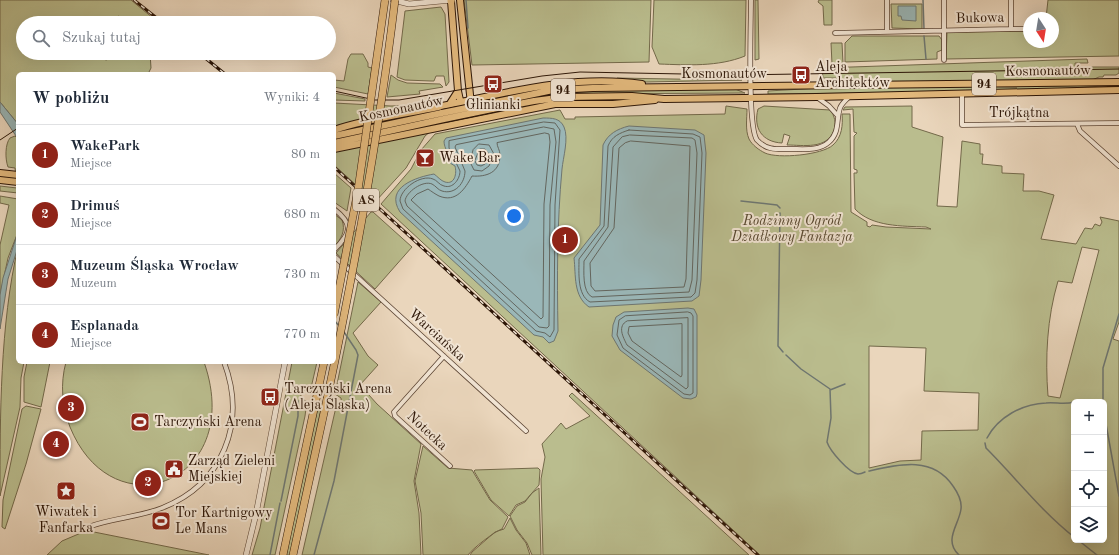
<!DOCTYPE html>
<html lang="pl">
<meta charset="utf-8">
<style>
body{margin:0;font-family:"Old Standard TT",serif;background:#f2f2f3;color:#1f2937}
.controls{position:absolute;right:12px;bottom:12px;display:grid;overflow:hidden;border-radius:6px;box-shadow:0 4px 16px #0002}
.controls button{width:36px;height:36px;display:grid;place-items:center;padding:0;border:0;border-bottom:1px solid #e0e1e3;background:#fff;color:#1f2937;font:20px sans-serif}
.compass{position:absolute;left:1023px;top:12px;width:36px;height:36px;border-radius:50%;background:#fff;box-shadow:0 4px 16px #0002;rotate:168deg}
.you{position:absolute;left:514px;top:216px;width:14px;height:14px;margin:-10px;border:3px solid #fff;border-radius:50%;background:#1a73e8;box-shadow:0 0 0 6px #1a73e833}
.badge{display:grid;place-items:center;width:26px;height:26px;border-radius:50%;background:#8f2418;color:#fff;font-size:13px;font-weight:700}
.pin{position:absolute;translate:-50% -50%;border:2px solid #fff;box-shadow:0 1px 4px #0006}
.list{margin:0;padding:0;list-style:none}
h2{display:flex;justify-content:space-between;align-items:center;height:52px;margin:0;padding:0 16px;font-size:17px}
h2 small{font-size:13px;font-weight:400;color:#747a83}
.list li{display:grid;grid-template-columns:26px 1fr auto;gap:12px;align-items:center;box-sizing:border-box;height:60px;padding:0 16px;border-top:1px solid #e0e1e3}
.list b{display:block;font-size:15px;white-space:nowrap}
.list p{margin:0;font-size:13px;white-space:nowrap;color:#747a83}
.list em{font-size:13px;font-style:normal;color:#747a83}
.icon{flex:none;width:22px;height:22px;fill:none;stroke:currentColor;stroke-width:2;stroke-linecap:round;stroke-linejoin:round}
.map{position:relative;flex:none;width:1119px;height:555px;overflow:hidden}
.search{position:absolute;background:#fff;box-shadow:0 4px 16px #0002;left:16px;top:16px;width:320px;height:44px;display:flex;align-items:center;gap:10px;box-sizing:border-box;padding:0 14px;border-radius:22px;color:#747a83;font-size:15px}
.panel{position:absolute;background:#fff;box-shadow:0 4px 16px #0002;left:16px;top:72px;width:320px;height:292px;border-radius:6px}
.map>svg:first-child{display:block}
.green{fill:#babd8e;stroke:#73694a;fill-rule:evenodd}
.water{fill:#9ab7b8;stroke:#6e7671}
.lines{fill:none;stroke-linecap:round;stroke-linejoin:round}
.shore{stroke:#63665f;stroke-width:1}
.stream{stroke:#6e7671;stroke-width:1.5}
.minor-casing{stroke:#5c4534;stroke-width:5.5}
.tertiary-casing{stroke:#5c4534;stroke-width:6}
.primary-casing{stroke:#2c1506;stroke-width:8}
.motorway-casing{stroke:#2c1506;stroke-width:8}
.minor{stroke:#f1e4d3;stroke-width:4}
.tertiary{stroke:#f1e4d3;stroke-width:5}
.primary{stroke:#e5bb7e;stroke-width:6}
.motorway{stroke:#e5bb7e;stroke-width:7}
.tram{stroke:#2c1506;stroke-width:1}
.rail-casing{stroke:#2c1506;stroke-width:3}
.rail{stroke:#f1e4d3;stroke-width:1.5;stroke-dasharray:4.5;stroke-linecap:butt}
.primary-bridge-casing{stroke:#2c1506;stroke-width:8;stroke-linecap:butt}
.motorway-bridge-casing{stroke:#2c1506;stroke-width:8;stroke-linecap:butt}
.primary-bridge{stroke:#e5bb7e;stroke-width:6}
.motorway-bridge{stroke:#e5bb7e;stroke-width:7}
.labels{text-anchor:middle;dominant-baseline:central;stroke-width:4;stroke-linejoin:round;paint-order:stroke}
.shield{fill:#f1e4d3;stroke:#675344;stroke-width:1}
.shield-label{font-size:13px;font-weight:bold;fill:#2c1506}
.street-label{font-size:14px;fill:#2c1506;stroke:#f1e4d3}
.poi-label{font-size:14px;fill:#2c1506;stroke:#f1e4d3;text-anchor:start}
.park-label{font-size:14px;font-style:italic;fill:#57472f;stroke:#f1e4d3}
</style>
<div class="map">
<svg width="1119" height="555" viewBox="0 0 1119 555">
<rect width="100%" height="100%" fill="#ead6bc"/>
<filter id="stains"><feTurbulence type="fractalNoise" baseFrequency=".005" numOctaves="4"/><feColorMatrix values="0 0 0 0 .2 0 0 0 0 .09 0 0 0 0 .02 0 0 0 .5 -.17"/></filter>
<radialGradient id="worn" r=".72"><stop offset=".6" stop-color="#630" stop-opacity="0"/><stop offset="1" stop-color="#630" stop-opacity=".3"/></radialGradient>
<path class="green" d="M0 0H131L159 23H132L118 16 111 23H23V53H98V56L106 60 128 53H150L151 68 148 74H18V124L0 102Z
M464 0H651L649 62 472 65Z
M654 0H746L745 56C718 67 687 65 659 64L652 47Z
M755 0H758L759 59 755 60Z
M819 0H832V25H824L823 6 818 2Z
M1048 0H1119V56L946 59 947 32 1029 31V42H1053V18H1046Z
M891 4H922V29L892 28Z
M441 7 445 14 449 82 446 86 444 76H436L434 81H431L405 80 397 77 405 11Z
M852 36H939L942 40V50L937 52V59L845 62V43Z
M831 43H842L843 63 832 64Z
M351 54H363L368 63V67L372 68 368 94 334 87V80L344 81 348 59Z
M1087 59 1088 63H1075V67H1119V73L1116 75H1104L1103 77H1099L1092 80 855 82 837 80 836 78H823L822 68Z
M391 75 398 80 407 83 440 84 443 87 419 91 420 94 387 97Z
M617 78 728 80H742L646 82 617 79Z
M1118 85 1028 91 768 94V91L820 88Z
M735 89 745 93 571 94 536 97 492 106 544 95 584 91Z
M334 93 365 99V101L334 100Z
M334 103 391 106 421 105 423 107 334 126Z
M726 106 747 109C747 118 745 130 749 139 752 145 759 150 765 153 778 159 822 155 833 145 842 137 843 125 842 114H850L851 212 867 222V226L870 227 872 225 886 227 931 229 926 227C902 226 872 227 855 209L854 173H857V170L854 169V136L857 133 854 132 853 109 843 110 845 107 912 106V127L943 137 937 206 957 207 962 141 980 144V154H983L982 164 1002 166V173L1024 174 1023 191H1039L1054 195 1041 239 1076 244 1085 228 1092 229 1095 224 1100 226 1102 222 1100 217 1119 221V322L1113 339 1119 341V555H760L381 204 411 169 421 150 435 134 560 110 565 119H575V117L725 114ZM1082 247 1099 250 1060 398 1048 396C1045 358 1047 318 1058 281L1072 283ZM869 346 926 348 924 391 979 393 978 430 922 431 921 460 900 461 869 468ZM1074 402H1104V540H1074Z
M764 106 830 110C835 116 836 123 834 130 827 150 803 145 787 145L790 136 784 134 782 143C762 142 753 128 758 109Z
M431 131 425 136 406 168 375 202 334 165V152Z
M15 136 18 139V193L0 191V186L17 188 16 178 0 176 16 177 15 168 8 167C5 159 5 144 10 138Z
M334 173 351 188 347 211 334 202Z
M0 196 18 199V232L8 258 0 295V245L9 205 0 203Z
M371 212H373L412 247 375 289 336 253Z
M334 214 342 220C346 231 341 239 334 247Z
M18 247V362H24L21 378 20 407 0 496C0 415 0 325 18 247Z
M358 282 381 302 353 333 368 356 378 365 360 385 377 404 421 444 414 481 419 513 421 555H302L336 407 342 408 341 398 335 394Z
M27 362H50L41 407 24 402V377Z
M66 362H204C246 482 113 533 70 427 62 406 60 384 66 362Z
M292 362H317L311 388C305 389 301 392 300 399L307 401 305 416 275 555H252L260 528Z
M572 393 749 555H543L541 479 545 457 542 444 561 423 566 429 590 416 569 396Z
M319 403 322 404 290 555H286Z
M26 406 41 409 26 464 5 529 2 527 3 500 22 409Z
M423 446 448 468 472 470 490 500 508 517 502 529C495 531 472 549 468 555H423L421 513 415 481Z
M538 468 540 470 539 485 525 501 516 505 509 516 491 500 474 471 475 470Z
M539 488 541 555H532L527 543 517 530 510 516 517 506 525 502 532 493Z
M510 518 516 530 526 543 530 555H470L472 552 495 532 504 529Z
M88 530 89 531 209 555H47L62 541Z"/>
<path class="water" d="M898 6H916V21L902 20 901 16H898Z
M0 102 18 124V139L0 112Z
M543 118C552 118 560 118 564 127 569 138 563 158 562 169 557 223 557 277 558 331L554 341 549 343 543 337 534 335 400 212C384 187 417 177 434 174 437 176 441 181 445 182 455 185 457 173 455 166L450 163C450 154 444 149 444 141L446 138Z
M629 126 695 130 704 135 706 153 701 280 699 296 692 301 589 307C573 296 576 275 574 258L600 225 603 145C608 134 617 129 629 126Z
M18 232V247L8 279 0 329V295L3 278Z
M688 308 694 309 697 315V394L696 397 691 399 683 398 620 350 612 336 613 325 616 317 624 312Z"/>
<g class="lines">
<path class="shore" d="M544 122 555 123 560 130 555 205 554 330 550 337 545 333 536 331 403 209 400 201C400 189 421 174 433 179 437 180 439 185 444 186 453 189 460 179 460 171L449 148V141Z
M544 127 554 129 556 142 550 205 549 326 547 328 539 327 407 206 405 201C406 192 423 180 432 184 436 186 438 190 442 191 455 195 465 183 465 171L455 147 456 145Z
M629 130 693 134 700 137 702 153 697 280 695 293 691 297 590 302C577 295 579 273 579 259L604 226 608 146C612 136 620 133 629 130Z
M545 133 549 134 550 142 544 204 543 317 541 319 411 200 417 194 428 189C431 191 435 194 439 196 456 203 465 189 472 176 486 177 500 173 500 155 500 150 497 147 497 143Z
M630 135 692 138 695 140 697 153 692 280 689 292 592 297C582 292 584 271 584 261L608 227 613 147 622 137Z
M631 141 690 146 686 279 684 287 595 291 591 286 590 263 614 228 619 148 625 143Z
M479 144 489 145 494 154 489 166 482 171 474 170 470 162 473 150Z
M480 149H485L489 154 485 164 481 166 477 165 475 161Z
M688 312 691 313 693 316V393L690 395 684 394 623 348 617 335 619 320 625 316Z
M688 318V387L686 389 627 345C623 337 617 326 627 321Z
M682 324V375L681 377 632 341 628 333 629 327Z"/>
<path class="stream" d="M466 0 468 28
M923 0 924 29
M924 36 926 59
M741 201 777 205 780 208
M780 213 778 346 783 352
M334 320 339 326
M786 355 801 369 830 389 831 418 827 442C830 451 849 473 858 474 860 474 863 473 865 472
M830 390 845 384
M1075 402 1081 400
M1103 402V368L1119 314
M1104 413 1119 496
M987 438C998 417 1022 404 1046 403 1056 402 1064 405 1074 402
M985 443 986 448C1016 478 1041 511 1074 537
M869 471C900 464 933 456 953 486 958 493 962 501 961 509 959 525 943 540 959 555
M281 501 298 416V401
M1078 540 1097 555
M270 555 280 503
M314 555 334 481 358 355 356 350 344 332"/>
<defs>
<path id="minor" d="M751 0C751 23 747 127 757 140 767 151 778 149 791 149 804 149 819 151 829 142 840 132 836 120 840 108 842 103 846 100 850 96
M944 0V60
M1011 29H1029
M887 32V0
M835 33 1011 29V0
M962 94V125L1119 123
M818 98 829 106 838 116
M1077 124 1080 131 1119 166
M334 209C355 225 350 234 334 250
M334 256 526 431
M444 356 394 412 395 416 450 466
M91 526C114 518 139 517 162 508 223 484 247 423 224 362"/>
<path id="tertiary" d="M393 0 409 4 452 0
M246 555 256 514 285 362"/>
<path id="primary" d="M460 0 471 104
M451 1 458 91 461 105
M491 103 553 90 593 88 1119 82
M449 105 458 91
M492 109 534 101 565 97 632 96 664 99 817 97 1119 90
M334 130C365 119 405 114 438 107 505 93 572 74 642 84
M334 136 442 113
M334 143 444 119
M334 149 555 104H613L655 100
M0 173 18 175
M0 180 18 182"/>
<path id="motorway" d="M451 0V1
M283 555 324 362
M293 555 327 399"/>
</defs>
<use href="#minor" class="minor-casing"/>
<use href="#tertiary" class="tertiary-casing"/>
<use href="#primary" class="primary-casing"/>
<use href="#motorway" class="motorway-casing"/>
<use href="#minor" class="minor"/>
<use href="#tertiary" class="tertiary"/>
<use href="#primary" class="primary"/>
<use href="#motorway" class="motorway"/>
<path class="tram" d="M334 91 375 100H399L542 76 580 72 736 75 1119 69
M0 140 18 128"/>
<defs>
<path id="rail" d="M134 0 163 23
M199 53 225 74
M334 167 758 555"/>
</defs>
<use href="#rail" class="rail-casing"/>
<use href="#rail" class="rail"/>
<defs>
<path id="primary-bridge" d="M442 113 491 103
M444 119 492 109"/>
<path id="motorway-bridge" d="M334 315 358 190 385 0
M327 399C355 266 379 134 395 0"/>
</defs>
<use href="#primary-bridge" class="primary-bridge-casing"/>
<use href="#motorway-bridge" class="motorway-bridge-casing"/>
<use href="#primary-bridge" class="primary-bridge"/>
<use href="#motorway-bridge" class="motorway-bridge"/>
</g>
<defs>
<symbol id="bus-square" viewBox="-11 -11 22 22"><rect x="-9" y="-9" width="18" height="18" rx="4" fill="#8f2418" stroke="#f1e4d3"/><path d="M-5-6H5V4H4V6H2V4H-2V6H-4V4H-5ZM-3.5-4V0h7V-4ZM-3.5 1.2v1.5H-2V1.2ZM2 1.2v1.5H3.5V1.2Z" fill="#fff"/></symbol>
<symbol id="bar-square" viewBox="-11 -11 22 22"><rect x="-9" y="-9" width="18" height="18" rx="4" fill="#8f2418" stroke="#f1e4d3"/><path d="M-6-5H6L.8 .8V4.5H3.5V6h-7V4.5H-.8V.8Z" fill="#fff"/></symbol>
<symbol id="stadium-square" viewBox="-11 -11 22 22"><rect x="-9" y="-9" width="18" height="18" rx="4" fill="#8f2418" stroke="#f1e4d3"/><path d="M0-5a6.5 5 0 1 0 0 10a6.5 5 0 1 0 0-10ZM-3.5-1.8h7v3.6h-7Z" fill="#fff"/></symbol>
<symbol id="civic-square" viewBox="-11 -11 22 22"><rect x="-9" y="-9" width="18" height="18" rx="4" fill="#8f2418" stroke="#f1e4d3"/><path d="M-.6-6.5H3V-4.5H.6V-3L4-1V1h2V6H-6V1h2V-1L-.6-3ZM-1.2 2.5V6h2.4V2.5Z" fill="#fff"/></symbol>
<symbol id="sight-square" viewBox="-11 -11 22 22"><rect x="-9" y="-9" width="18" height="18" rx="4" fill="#8f2418" stroke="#f1e4d3"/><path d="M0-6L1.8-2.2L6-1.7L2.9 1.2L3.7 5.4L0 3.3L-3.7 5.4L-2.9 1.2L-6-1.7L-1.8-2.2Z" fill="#fff"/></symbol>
</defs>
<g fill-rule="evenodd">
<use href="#bus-square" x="790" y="64" width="22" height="22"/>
<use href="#bus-square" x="482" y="73" width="22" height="22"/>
<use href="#bar-square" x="414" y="147" width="22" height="22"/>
<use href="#bus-square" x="259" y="386" width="22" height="22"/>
<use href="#stadium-square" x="129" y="411" width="22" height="22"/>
<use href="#civic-square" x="163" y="458" width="22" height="22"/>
<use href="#sight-square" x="55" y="480" width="22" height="22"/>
<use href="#stadium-square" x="150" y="510" width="22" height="22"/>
</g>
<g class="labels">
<g class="shield">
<rect x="972" y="73" width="24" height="22" rx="3"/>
<rect x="551" y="79" width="24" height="22" rx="3"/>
<rect x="353" y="189" width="26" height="22" rx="3"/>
</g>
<g class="shield-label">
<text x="984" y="84">94</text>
<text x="563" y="90">94</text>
<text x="366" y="200">A8</text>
</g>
<g class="street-label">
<text transform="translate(980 18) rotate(-1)">Bukowa</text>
<text transform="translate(1048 71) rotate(-1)">Kosmonautów</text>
<text x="724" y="74">Kosmonautów</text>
<text transform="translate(401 109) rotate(-12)">Kosmonautów</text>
<text x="1019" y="113">Trójkątna</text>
<text transform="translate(437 335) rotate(42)">Warciańska</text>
<text transform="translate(427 431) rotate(43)">Notecka</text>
</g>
<g class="poi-label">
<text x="815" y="67">Aleja<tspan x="815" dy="16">Architektów</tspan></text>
<text x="493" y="105" text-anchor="middle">Glinianki</text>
<text x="439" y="158">Wake Bar</text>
<text x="284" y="389">Tarczyński Arena<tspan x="284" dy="16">(Aleja Śląska)</tspan></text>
<text x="154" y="422">Tarczyński Arena</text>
<text x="188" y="461">Zarząd Zieleni<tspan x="188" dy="16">Miejskiej</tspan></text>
<text x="66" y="512" text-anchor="middle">Wiwatek i<tspan x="66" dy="16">Fanfarka</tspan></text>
<text x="175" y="513">Tor Kartnigowy<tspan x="175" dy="16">Le Mans</tspan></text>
</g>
<g class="park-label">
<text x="792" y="221">Rodzinny Ogród<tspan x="792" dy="16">Działkowy Fantazja</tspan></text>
</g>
</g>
<rect width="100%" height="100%" filter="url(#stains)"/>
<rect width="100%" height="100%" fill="url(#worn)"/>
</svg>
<div class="controls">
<button>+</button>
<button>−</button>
<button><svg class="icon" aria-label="locate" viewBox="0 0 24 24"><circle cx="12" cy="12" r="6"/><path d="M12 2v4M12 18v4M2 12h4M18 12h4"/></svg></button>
<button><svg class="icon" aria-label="layers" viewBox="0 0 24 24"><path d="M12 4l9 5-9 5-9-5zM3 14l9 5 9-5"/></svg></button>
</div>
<svg class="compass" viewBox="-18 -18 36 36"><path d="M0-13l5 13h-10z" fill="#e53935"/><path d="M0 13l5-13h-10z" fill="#747a83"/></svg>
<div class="you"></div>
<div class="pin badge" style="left:565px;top:240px">1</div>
<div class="pin badge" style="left:148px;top:483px">2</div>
<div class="pin badge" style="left:71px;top:408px">3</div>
<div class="pin badge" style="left:56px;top:444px">4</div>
<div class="search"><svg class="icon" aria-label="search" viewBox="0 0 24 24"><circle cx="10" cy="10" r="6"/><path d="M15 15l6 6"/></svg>Szukaj tutaj</div>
<section class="panel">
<h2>W pobliżu<small>Wyniki: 4</small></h2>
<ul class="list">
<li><span class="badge">1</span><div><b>WakePark</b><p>Miejsce</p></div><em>80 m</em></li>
<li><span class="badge">2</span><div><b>Drimuś</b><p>Miejsce</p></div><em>680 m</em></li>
<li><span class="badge">3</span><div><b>Muzeum Śląska Wrocław</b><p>Muzeum</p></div><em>730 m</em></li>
<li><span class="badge">4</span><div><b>Esplanada</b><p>Miejsce</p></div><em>770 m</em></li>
</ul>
</section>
</div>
